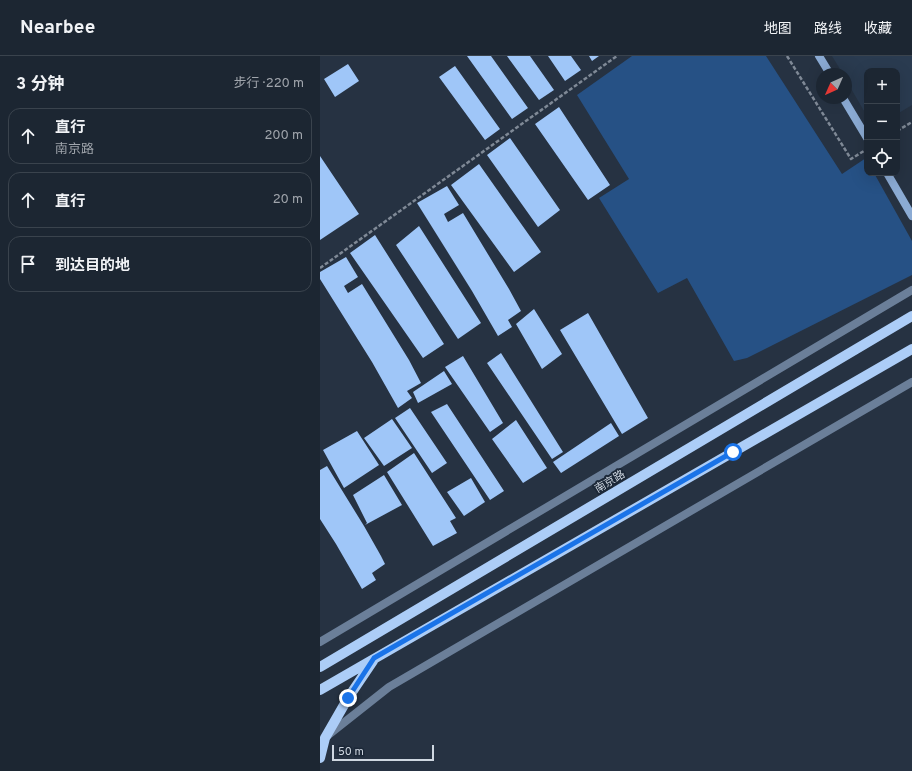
<!DOCTYPE html>
<html lang="zh">
<meta charset="utf-8">
<style>
body{margin:0;font-family:Overpass,"Noto Sans SC",sans-serif;background:#252e3a;color:#f1f3f6}
.controls{position:absolute;right:12px;top:12px;display:grid;overflow:hidden;border-radius:8px;box-shadow:0 4px 16px #0002}
.controls button{width:36px;height:36px;display:grid;place-items:center;padding:0;border:0;border-bottom:1px solid #3a434d;background:#1c2632;color:#f1f3f6;font:20px sans-serif}
.compass{position:absolute;left:496px;top:12px;width:36px;height:36px;border-radius:50%;background:#1c2632;box-shadow:0 4px 16px #0002;rotate:225deg}
.scale{position:absolute;left:12px;bottom:10px;width:102px;box-sizing:border-box;padding-left:4px;border:2px solid #cfd7e1;border-top:0;font-size:11px;line-height:14px;white-space:nowrap;color:#cfd7e1;-webkit-text-stroke:3px #1c2838;paint-order:stroke}
.stop{position:absolute;width:12px;height:12px;margin:-9px;border:3px solid #1a73e8;border-radius:50%;background:#fff}
.stop.end{background:#1a73e8;border-color:#fff;box-shadow:0 1px 4px #0008}
.list{margin:0;padding:0;list-style:none}
h2{display:flex;justify-content:space-between;align-items:center;height:52px;margin:0;padding:0 16px;font-size:17px}
h2 small{font-size:13px;font-weight:400;color:#a0a5ac}
.list li{display:grid;grid-template-columns:26px 1fr auto;gap:12px;align-items:center;box-sizing:border-box;height:56px;margin:0 8px 8px;padding:0 8px;border:1px solid #3a434d;border-radius:12px}
.list b{display:block;font-size:15px;white-space:nowrap}
.list p{margin:0;font-size:13px;white-space:nowrap;color:#a0a5ac}
.list em{font-size:13px;font-style:normal;color:#a0a5ac}
.icon{flex:none;width:22px;height:22px;fill:none;stroke:currentColor;stroke-width:2;stroke-linecap:round;stroke-linejoin:round}
.map{position:relative;flex:none;width:592px;height:715px;overflow:hidden}
header{display:flex;align-items:center;gap:24px;box-sizing:border-box;height:56px;padding:0 20px;background:#1c2632;border-bottom:1px solid #3a434d}
header strong{font-size:19px}
nav{display:flex;gap:22px;margin-inline-start:auto;font-size:14px}
main{display:flex}
aside{flex:1;background:#1c2632}
.map>svg:first-child{display:block}
.built{fill:#2a3b50}
.green{fill:#265185}
.building{fill:#9fc6f8}
.lines{fill:none;stroke-linecap:round;stroke-linejoin:round}
.path{stroke:#7f8996;stroke-width:2.5;stroke-dasharray:4 2;stroke-linecap:butt}
.tertiary{stroke:#6b7f99;stroke-width:8}
.secondary{stroke:#8babd4;stroke-width:8}
.primary{stroke:#accdf7;stroke-width:10}
.route{stroke:#1a73e8;stroke-width:5}
.labels{text-anchor:middle;dominant-baseline:central;stroke-width:4;stroke-linejoin:round;paint-order:stroke}
.street-label{font-size:11px;fill:#cfd7e1;stroke:#1c2838}
</style>
<header>
<strong>Nearbee</strong>
<nav><a>地图</a><a>路线</a><a>收藏</a></nav>
</header>
<main>
<aside>
<h2>3 分钟<small>步行 · 220 m</small></h2>
<ul class="list">
<li><svg class="icon" aria-label="ahead" viewBox="0 0 24 24"><path d="M12 20V5M6 11l6-6 6 6"/></svg><div><b>直行</b><p>南京路</p></div><em>200 m</em></li>
<li><svg class="icon" aria-label="ahead" viewBox="0 0 24 24"><path d="M12 20V5M6 11l6-6 6 6"/></svg><div><b>直行</b></div><em>20 m</em></li>
<li><svg class="icon" aria-label="arrive" viewBox="0 0 24 24"><path d="M6 21V4h12l-3 4 3 4H6"/></svg><div><b>到达目的地</b></div></li>
</ul>
</aside>
<div class="map">
<svg width="592" height="715" viewBox="0 0 592 715">
<rect width="100%" height="100%" fill="#263242"/>
<path class="built" d="M512 0H592V49L577 58V15H547V60L526 24V18H523Z"/>
<path class="green" d="M312 0H446L522 118 546 102 547 105V117H554L592 185V219L427 302 414 305 367 222 338 237 279 142 309 123 257 39Z"/>
<path class="building" d="M147 0H171L208 52 192 63Z
M187 0H210L234 34 219 44Z
M228 0H251L261 14 245 25Z
M269 0H279L272 5Z
M28 8 39 25 15 41 4 23Z
M135 10 180 73 165 84 119 21Z
M239 51 290 129 268 144 215 68Z
M190 82 240 154 218 171 167 99Z
M0 100 39 158 0 184Z
M159 108 221 196 194 216 131 129Z
M127 130 139 149 124 158 128 166 143 157 189 233 201 255 188 264 192 271 178 280 152 235 97 147Z
M99 170 161 267 138 283 76 189Z
M55 179 124 288 103 302 30 197Z
M26 201 38 221 24 230 28 237 42 228 89 304 101 327 87 335 92 342 78 352 52 306 0 223V216Z
M214 253 242 298 222 313 196 268Z
M268 257 328 362 302 378 240 274Z
M181 297 243 396 232 403 167 307Z
M143 300 183 367 170 376 125 311Z
M124 315 132 328 98 347 93 336Z
M127 348 184 435 170 444 111 356Z
M90 352 127 407 112 417 75 362Z
M72 363 92 392 64 410 44 382Z
M196 364 227 412 203 427 172 383Z
M291 367 299 380 241 417 233 406Z
M37 375 59 409 24 432 3 394Z
M94 397 136 462 130 465 137 477 113 490 67 416Z
M7 410 44 470 61 500 65 508 52 517 56 524 42 533 16 488 0 463V414Z
M64 419 82 449 45 469 47 467 33 439Z
M151 422 165 446 144 460 127 436Z"/>
<g class="lines">
<path class="path" d="M467 0 531 103 547 93
M577 75 592 66
M0 212 297 0"/>
<path class="tertiary" d="M0 586 592 234
M7 680 69 631 592 326"/>
<path class="secondary" d="M499 0 510 18
M523 42 547 82
M567 117 592 160"/>
<path class="primary" d="M0 611 592 260
M0 634 592 293
M0 702 5 682 28 642 53 605"/>
</g>
<g class="lines">
<path class="route" d="M28 642 54 602 413 396"/>
</g>
<g class="labels">
<g class="street-label">
<text transform="translate(290 426) rotate(-31)">南京路</text>
</g>
</g>
</svg>
<div class="controls">
<button>+</button>
<button>−</button>
<button><svg class="icon" aria-label="locate" viewBox="0 0 24 24"><circle cx="12" cy="12" r="6"/><path d="M12 2v4M12 18v4M2 12h4M18 12h4"/></svg></button>
</div>
<svg class="compass" viewBox="-18 -18 36 36"><path d="M0-13l5 13h-10z" fill="#e53935"/><path d="M0 13l5-13h-10z" fill="#a0a5ac"/></svg>
<div class="scale">50 m</div>
<div class="stop" style="left:413px;top:396px"></div>
<div class="stop end" style="left:28px;top:642px"></div>
</div>
</main>
